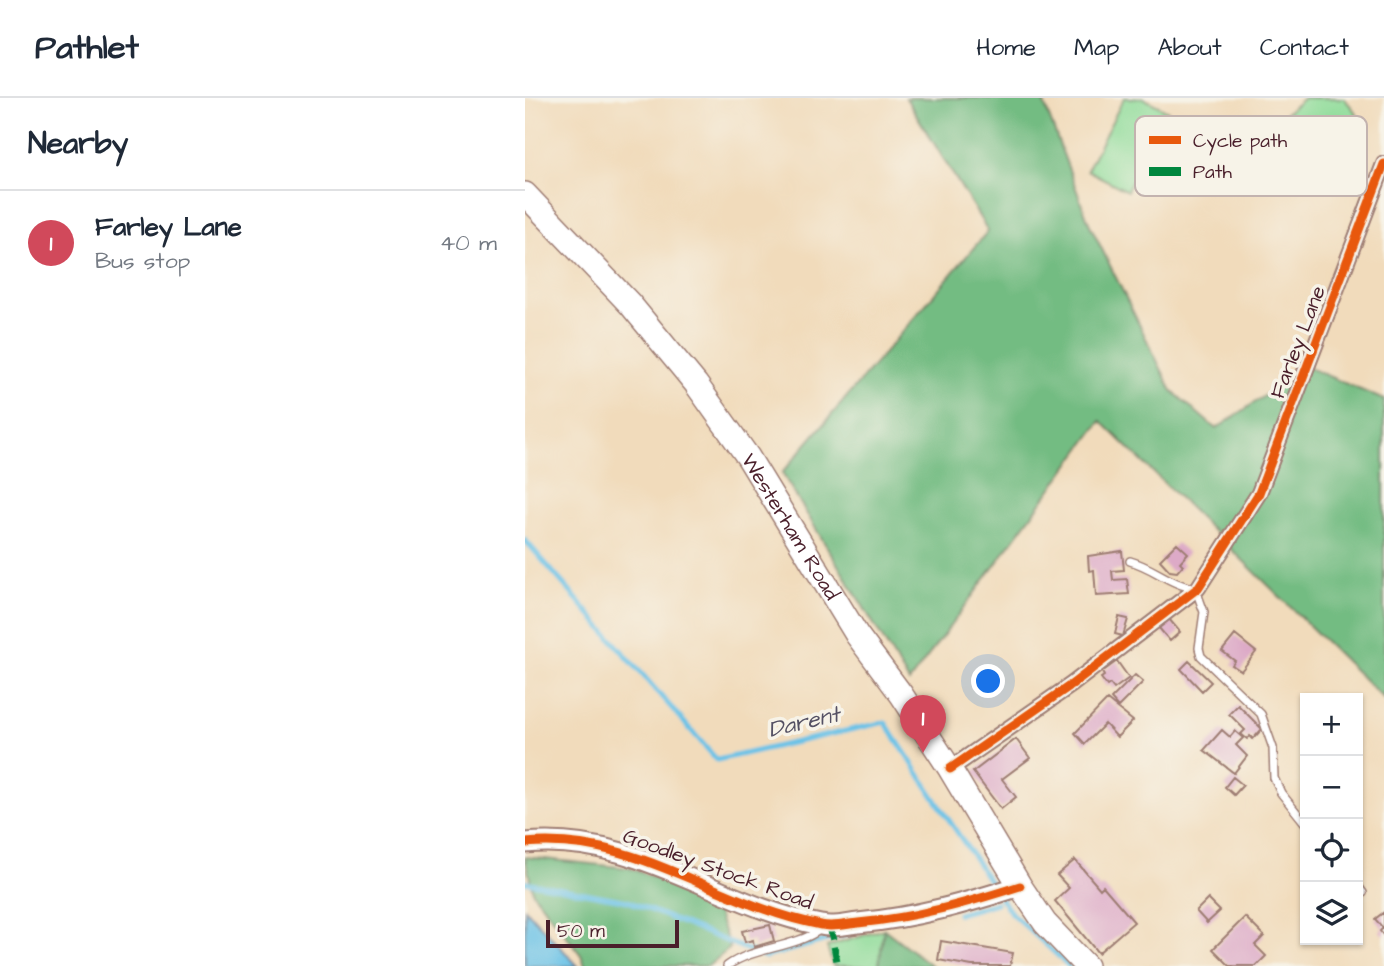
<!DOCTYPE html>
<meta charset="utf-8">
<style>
body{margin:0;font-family:"Architects Daughter",sans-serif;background:#f2f2f3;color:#1f2937}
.controls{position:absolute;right:21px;bottom:21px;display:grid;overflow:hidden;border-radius:0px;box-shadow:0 2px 5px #0004}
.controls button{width:63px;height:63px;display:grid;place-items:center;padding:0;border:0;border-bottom:2px solid #e0e1e3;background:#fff;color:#1f2937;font:35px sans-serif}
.scale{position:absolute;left:21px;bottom:18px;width:133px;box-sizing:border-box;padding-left:7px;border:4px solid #4a1f2b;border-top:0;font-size:19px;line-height:24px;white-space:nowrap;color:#4a1f2b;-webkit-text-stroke:5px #f7f3e8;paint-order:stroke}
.you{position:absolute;left:464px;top:584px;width:24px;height:24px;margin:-18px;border:5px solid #fff;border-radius:50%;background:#1a73e8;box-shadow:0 0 0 10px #1a73e833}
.badge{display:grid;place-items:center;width:46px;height:46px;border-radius:50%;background:#d1495b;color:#fff;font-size:23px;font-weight:700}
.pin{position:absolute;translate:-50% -58px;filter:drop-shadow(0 2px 4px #0008)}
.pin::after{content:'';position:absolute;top:37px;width:24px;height:21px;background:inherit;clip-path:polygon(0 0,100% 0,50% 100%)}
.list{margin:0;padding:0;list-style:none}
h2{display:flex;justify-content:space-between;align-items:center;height:91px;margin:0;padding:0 28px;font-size:30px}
h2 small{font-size:23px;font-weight:400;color:#747a83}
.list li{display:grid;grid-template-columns:46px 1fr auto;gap:21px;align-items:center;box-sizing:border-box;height:105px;padding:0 28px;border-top:2px solid #e0e1e3}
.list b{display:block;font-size:26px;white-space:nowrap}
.list p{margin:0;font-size:23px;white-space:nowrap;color:#747a83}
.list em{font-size:23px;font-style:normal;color:#747a83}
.icon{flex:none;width:38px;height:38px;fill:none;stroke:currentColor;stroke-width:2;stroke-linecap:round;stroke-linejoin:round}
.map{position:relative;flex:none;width:859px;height:868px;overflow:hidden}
header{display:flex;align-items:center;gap:42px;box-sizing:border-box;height:98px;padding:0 35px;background:#fff;border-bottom:2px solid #e0e1e3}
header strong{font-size:33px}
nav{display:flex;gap:38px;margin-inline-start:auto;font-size:24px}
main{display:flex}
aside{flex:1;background:#fff}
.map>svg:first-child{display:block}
.green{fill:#8fdc9a;stroke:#6c7e62;stroke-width:2}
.forest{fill:#73bc82;stroke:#5e6e56;stroke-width:2}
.water{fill:#6ac2e7;stroke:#5a7089;stroke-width:2}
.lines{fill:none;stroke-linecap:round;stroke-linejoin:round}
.stream{stroke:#6ac2e7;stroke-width:5}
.building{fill:#ddaac7}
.service-casing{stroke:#9e7d73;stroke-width:10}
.minor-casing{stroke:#9e7d73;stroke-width:18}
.tertiary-casing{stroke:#9e7d73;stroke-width:23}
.primary-casing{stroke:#9e7d73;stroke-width:26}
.service{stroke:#fff;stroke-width:7}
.minor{stroke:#fff;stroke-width:14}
.tertiary{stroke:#fff;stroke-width:19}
.primary{stroke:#fff;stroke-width:23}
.quiet{stroke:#00873e;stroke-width:7;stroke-dasharray:14 7;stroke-linecap:butt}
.cycleway-casing{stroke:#f7f3e8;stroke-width:13}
.cycleway{stroke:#e8590c;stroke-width:9}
.labels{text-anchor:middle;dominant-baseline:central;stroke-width:7;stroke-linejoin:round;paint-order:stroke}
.street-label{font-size:21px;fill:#4a1f2b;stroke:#f7f3e8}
.water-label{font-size:23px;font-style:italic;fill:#545063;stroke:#f7f3e8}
.key{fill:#f7f3e8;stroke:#c3b3af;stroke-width:2}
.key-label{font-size:19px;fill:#4a1f2b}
</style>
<header>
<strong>Pathlet</strong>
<nav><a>Home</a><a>Map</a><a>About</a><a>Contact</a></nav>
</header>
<main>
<aside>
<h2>Nearby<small></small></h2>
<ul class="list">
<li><span class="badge">1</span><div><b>Farley Lane</b><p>Bus stop</p></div><em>40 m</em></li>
</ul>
</aside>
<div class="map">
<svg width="859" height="868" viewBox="0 0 859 868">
<rect width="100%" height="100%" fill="#f7f3e8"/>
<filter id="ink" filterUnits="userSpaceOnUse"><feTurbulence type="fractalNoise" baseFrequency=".0143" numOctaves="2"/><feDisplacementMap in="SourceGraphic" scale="14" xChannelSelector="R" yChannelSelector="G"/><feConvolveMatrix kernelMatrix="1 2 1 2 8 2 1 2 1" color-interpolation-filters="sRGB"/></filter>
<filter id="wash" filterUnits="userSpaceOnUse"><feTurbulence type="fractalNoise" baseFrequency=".00686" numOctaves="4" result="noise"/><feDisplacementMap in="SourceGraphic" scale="28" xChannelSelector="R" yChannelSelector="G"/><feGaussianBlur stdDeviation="1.57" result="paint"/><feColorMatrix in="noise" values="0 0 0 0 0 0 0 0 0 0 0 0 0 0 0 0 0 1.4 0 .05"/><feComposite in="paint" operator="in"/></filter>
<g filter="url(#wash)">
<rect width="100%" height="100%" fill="#f1dbbb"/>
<path class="green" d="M599 0H618L643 13 602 93 562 72Z
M779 0H819L833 17 762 75 732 39Z
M359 831 354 868H308L302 849Z"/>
<path class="forest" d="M381 0H517L564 125 647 293 691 331 782 269 859 302V601L576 323 384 584 257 375 463 133Z
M0 759 104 770 187 800 205 850 183 868H60L56 857 8 795Z
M359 831 407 868H354Z"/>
<path class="water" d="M0 811 53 868H0Z"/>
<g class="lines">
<path class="stream" d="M0 442 192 662 360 624 470 792
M0 784 103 803 240 859 324 836
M475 800 487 816 544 868
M433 816 471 805"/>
</g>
<g id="blocks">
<path class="building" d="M652 445 663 455 655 464 658 467 652 474 645 473 635 462Z
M597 453 599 472 587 473 588 482 602 481 604 496 571 498 569 472 564 473 563 458Z
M594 519 603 521 598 538 590 536Z
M644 521 655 534 645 543 634 530Z
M710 537 731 554 716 573 707 567 710 563 697 553Z
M592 563 604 580 589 591 585 586 582 588 576 580 579 578 577 574Z
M664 563 686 584 677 593 656 571Z
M610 577 618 584 593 609 586 601Z
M582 602 608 623 592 639 580 626 560 646 550 635Z
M713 607 737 631 728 641 725 638 722 641 716 636 720 632 704 616Z
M697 632 705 639 710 633 718 640 711 647 722 658 709 675 679 652Z
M491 641 505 660 477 681 491 699 476 711 448 674Z
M708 679 718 687 709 697 700 689Z
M550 762 575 791 578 788 609 824 573 855 530 803 544 790 532 777Z
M683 801 695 813 682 825 671 813Z
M859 814V838L855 833 858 830 850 821Z
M720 819 739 838 730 847 741 858 731 868H705L688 851Z
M245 827 249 843 229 849 228 842 220 844 217 833Z
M416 843 488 855 485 868H447L413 862Z"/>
</g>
</g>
<g filter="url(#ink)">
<use href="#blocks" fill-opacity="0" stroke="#9e7d73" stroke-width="2"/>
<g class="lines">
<defs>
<path id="service" d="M605 463C628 469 646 487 669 490
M671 492 679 514 674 550 676 558 736 616 748 650 749 680 756 695 780 725
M833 788 838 795
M202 868C230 848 268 851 296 831"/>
<path id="minor" d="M425 671 546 587 673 490 734 395 859 66"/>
<path id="tertiary" d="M0 745C112 734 193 808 296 827 308 830 322 826 333 825 389 820 442 805 495 788"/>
<g id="primary">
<path id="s1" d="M0 96 105 206 171 286 223 359 332 537 376 596 425 671 495 788 520 825 561 868"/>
</g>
</defs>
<use href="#service" class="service-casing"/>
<use href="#minor" class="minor-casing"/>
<use href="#tertiary" class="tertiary-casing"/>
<use href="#primary" class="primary-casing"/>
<use href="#service" class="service"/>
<use href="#minor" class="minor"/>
<use href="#tertiary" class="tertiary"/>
<use href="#primary" class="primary"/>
<path class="quiet" d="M305 828 313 868"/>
<defs>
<path id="cycleway" d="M425 671 546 587 673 490 734 395 859 66
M0 745C112 734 193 808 296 827 308 830 322 826 333 825 389 820 442 805 495 788"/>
</defs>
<use href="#cycleway" class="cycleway-casing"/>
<use href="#cycleway" class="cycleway"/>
</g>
</g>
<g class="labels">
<g class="street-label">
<text transform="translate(773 244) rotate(-69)">Farley Lane</text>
<text stroke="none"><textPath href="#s1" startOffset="427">Westerham Road</textPath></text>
<text transform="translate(193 771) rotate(20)">Goodley Stock Road</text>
</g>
<g class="water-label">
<text transform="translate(279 624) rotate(-13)">Darent</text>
</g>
</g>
<rect x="610" y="18" width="232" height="80" rx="10" class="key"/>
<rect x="624" y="38" width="32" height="8" fill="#e8590c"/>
<rect x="624" y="69" width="32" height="9" fill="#00873e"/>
<g class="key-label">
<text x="668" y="49">Cycle path</text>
<text x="668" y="80">Path</text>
</g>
</svg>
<div class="controls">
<button>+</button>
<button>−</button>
<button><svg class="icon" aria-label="locate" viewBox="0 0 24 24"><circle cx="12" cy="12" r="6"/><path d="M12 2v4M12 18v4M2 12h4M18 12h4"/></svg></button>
<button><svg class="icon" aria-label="layers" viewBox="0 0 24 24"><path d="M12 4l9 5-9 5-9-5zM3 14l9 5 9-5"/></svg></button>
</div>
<div class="scale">50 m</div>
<div class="you"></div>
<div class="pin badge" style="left:398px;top:655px">1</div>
</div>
</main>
